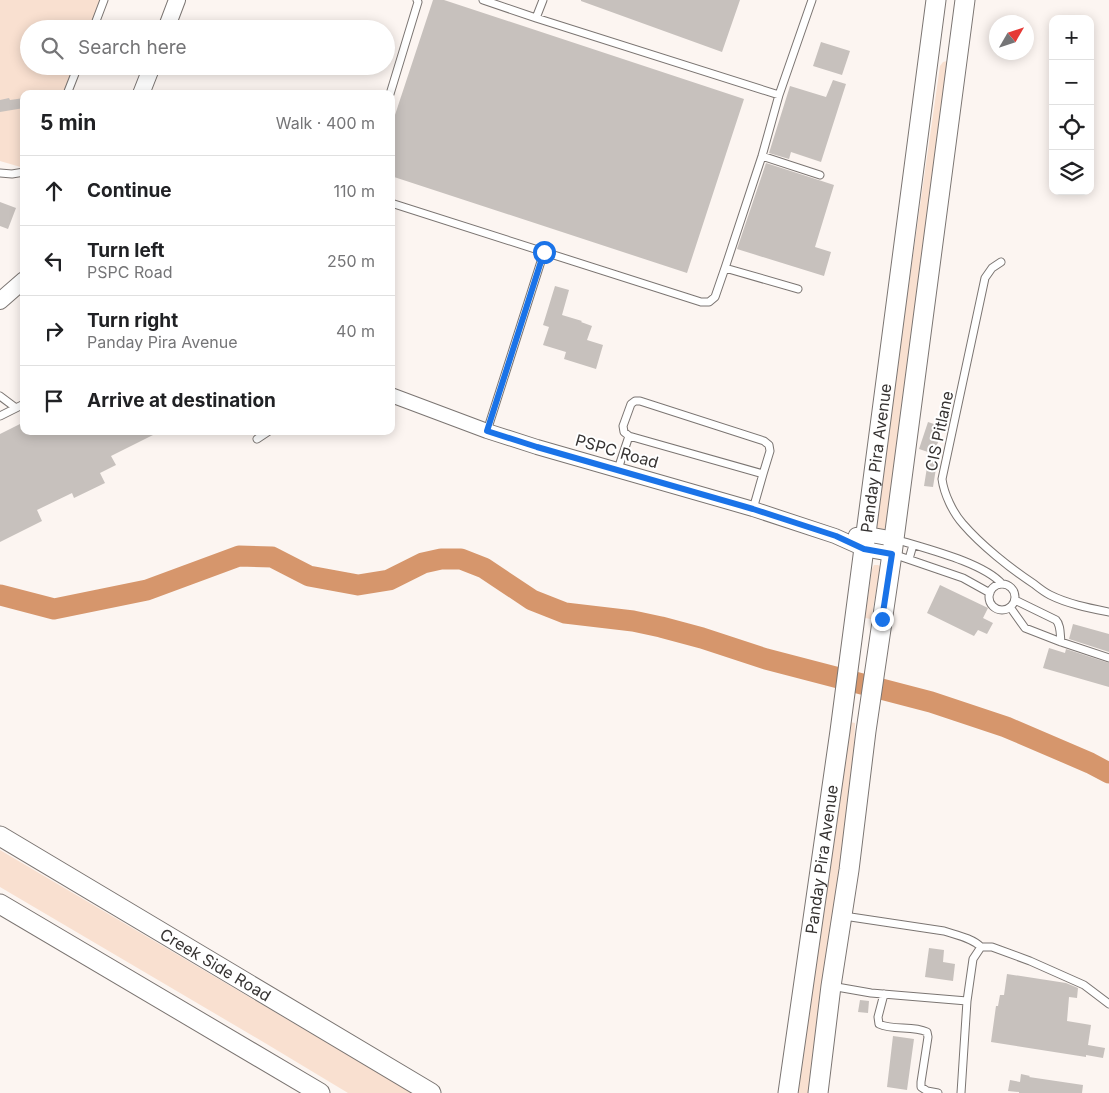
<!DOCTYPE html>
<meta charset="utf-8">
<style>
body{margin:0;font-family:Inter,sans-serif;background:#f6f6f6;color:#202124}
.controls{position:absolute;right:15px;top:15px;display:grid;overflow:hidden;border-radius:10px;box-shadow:0 2px 12px #0003}
.controls button{width:45px;height:45px;display:grid;place-items:center;padding:0;border:0;border-bottom:1px solid #e0e0e0;background:#fff;color:#202124;font:25px sans-serif}
.compass{position:absolute;left:989px;top:15px;width:45px;height:45px;border-radius:50%;background:#fff;box-shadow:0 2px 12px #0003;rotate:51deg}
.stop{position:absolute;width:15px;height:15px;margin:-11px;border:4px solid #1a73e8;border-radius:50%;background:#fff}
.stop.end{background:#1a73e8;border-color:#fff;box-shadow:0 1px 5px #0008}
.list{margin:0;padding:0;list-style:none}
h2{display:flex;justify-content:space-between;align-items:center;height:65px;margin:0;padding:0 20px;font-size:21px}
h2 small{font-size:16px;font-weight:400;color:#757577}
.list li{display:grid;grid-template-columns:32px 1fr auto;gap:15px;align-items:center;box-sizing:border-box;height:70px;padding:0 20px;border-top:1px solid #e0e0e0}
.list b{display:block;font-size:19px;white-space:nowrap}
.list p{margin:0;font-size:16px;white-space:nowrap;color:#757577}
.list em{font-size:16px;font-style:normal;color:#757577}
.icon{flex:none;width:28px;height:28px;fill:none;stroke:currentColor;stroke-width:2;stroke-linecap:round;stroke-linejoin:round}
.map{position:relative;flex:none;width:1109px;height:1093px;overflow:hidden}
.search{position:absolute;background:#fff;box-shadow:0 2px 12px #0003;left:20px;top:20px;width:375px;height:55px;display:flex;align-items:center;gap:12px;box-sizing:border-box;padding:0 18px;border-radius:28px;color:#757577;font-size:19px}
.panel{position:absolute;background:#fff;box-shadow:0 2px 12px #0003;left:20px;top:90px;width:375px;height:345px;border-radius:10px}
.map>svg:first-child{display:block}
.green{fill:#f9e0d0}
.lines{fill:none;stroke-linecap:round;stroke-linejoin:round}
.river{stroke:#d6966c;stroke-width:21}
.building{fill:#c7c1bd}
.service-casing{stroke:#7b7572;stroke-width:9}
.minor-casing{stroke:#7b7572;stroke-width:16}
.tertiary-casing{stroke:#7b7572;stroke-width:18}
.secondary-casing{stroke:#7b7572;stroke-width:21}
.service{stroke:#fff;stroke-width:7}
.minor{stroke:#fff;stroke-width:14}
.tertiary{stroke:#fff;stroke-width:16}
.secondary{stroke:#fff;stroke-width:19}
.route{stroke:#1a73e8;stroke-width:6}
.labels{text-anchor:middle;dominant-baseline:central;stroke-width:4;stroke-linejoin:round;paint-order:stroke}
.street-label{font-size:16px;fill:#363332;stroke:#fff}
</style>
<div class="map">
<svg width="1109" height="1093" viewBox="0 0 1109 1093">
<rect width="100%" height="100%" fill="#fcf5f1"/>
<path class="green" d="M0 0H104L93 29H29V66H78L67 94H24V168L0 161Z
M947 61 951 63 889 529 884 535 874 528 940 66 943 62Z
M874 565H878L880 566V570L871 619 865 618 872 569Z
M850 722 855 723 853 784 809 1093H798L840 785Z
M0 850 412 1093H348L265 1043 0 887Z"/>
<g class="lines">
<path class="river" d="M0 595 54 609 147 590 239 556 272 557 309 576 358 585 389 580 423 563 441 559H461L484 568 532 600 565 613 633 621 661 627 702 638 766 659 931 702 1006 727 1090 763 1109 773"/>
</g>
<path class="building" d="M433 0H444L744 99 687 273 391 176V127Z
M581 0H740L722 52 581 1Z
M821 42 850 51 842 75 813 66Z
M833 80 846 84 821 162 791 152 789 159 769 153 790 86 826 97Z
M9 98 10 100 24 98V108L0 112V100Z
M766 163 834 185 815 247 831 252 824 276 737 249Z
M0 202 16 208 8 229 0 226Z
M555 286 569 290 562 315 582 321 581 322 592 326 587 340 603 345 596 369 564 359 566 352 543 345 549 327 543 325Z
M24 422V431H161L111 456 116 465 100 473 105 483 74 498 72 493 37 510 42 521 0 542V434Z
M928 422 943 427 934 454 919 449Z
M928 461 937 462 933 487 924 486Z
M940 585 988 608 983 618 993 623 987 634 978 630 974 636 927 613Z
M1073 624 1109 634V652L1069 639Z
M1049 648 1065 653 1066 649 1109 663V687L1043 668Z
M929 948 944 950 943 962 955 964 953 981 925 977Z
M1007 974 1066 983 1078 988 1077 998 1069 997 1067 1021 1091 1025 1088 1045 1105 1048 1103 1058 1086 1055V1057L991 1042 996 1006H998L1000 995H1004Z
M860 1000 869 1001 868 1013 858 1012Z
M893 1036 914 1039 907 1090 887 1087Z
M1021 1074 1030 1076 1029 1077 1083 1085 1082 1093H1019V1092L1008 1091 1010 1080 1020 1082Z"/>
<g class="lines">
<defs>
<path id="service" d="M483 0 536 18 779 95
M536 18 543 0
M93 29 104 0
M67 94 78 66
M390 94 418 2 417 0
M762 156 820 175
M0 173 12 174 24 172
M391 203 701 302H709L715 297 725 268 762 156 779 95 812 0
M1001 262 992 268 985 278 942 479C944 494 953 513 963 524 981 545 1011 569 1034 584 1039 588 1044 592 1050 595 1068 604 1089 608 1109 612
M725 268 798 289
M0 396 16 408
M0 416 24 404
M487 431 544 252
M629 436 624 432 623 426 631 404 635 401H640L764 441 769 445 770 451 763 474
M257 439 269 431
M618 469 629 436 763 474 753 509
M895 539C923 548 983 562 1002 584
M893 554 963 578 990 593
M909 559 913 545
M989 597a13 13 0 1 1 26 0a13 13 0 1 1-26 0Z
M1015 600 1056 620C1061 625 1060 635 1061 642
M1010 607 1025 628 1061 642 1109 658
M844 916 944 931C956 935 972 938 981 947
M831 986 871 993 967 1001
M884 994 878 1017 879 1024C894 1031 912 1025 927 1032L928 1037 921 1082V1087L927 1091 938 1093
M961 1093 967 1001 973 959 981 947H992L1030 961 1084 985 1109 1004"/>
<path id="minor" d="M391 395 487 431 537 447 753 509 835 536 864 549 892 554
M856 535 866 534 894 539"/>
<path id="tertiary" d="M166 29 177 0
M141 94 152 66
M0 301 24 280"/>
<g id="secondary">
<path id="s1" d="M0 836 431 1093"/>
<path d="M0 904 320 1093"/>
<path id="s2" d="M788 1093 840 731 936 0"/>
<path d="M818 1093 831 986 849 870 866 731 892 554 965 0"/>
</g>
</defs>
<use href="#service" class="service-casing"/>
<use href="#minor" class="minor-casing"/>
<use href="#tertiary" class="tertiary-casing"/>
<use href="#secondary" class="secondary-casing"/>
<use href="#service" class="service"/>
<use href="#minor" class="minor"/>
<use href="#tertiary" class="tertiary"/>
<use href="#secondary" class="secondary"/>
</g>
<g class="lines">
<path class="route" d="M544 252 487 431 537 447 753 509 836 536 864 549 892 554 882 619"/>
</g>
<g class="labels">
<g class="street-label">
<text transform="translate(939 431) rotate(-78)">CIS Pitlane</text>
<text transform="translate(617 451) rotate(16)">PSPC Road</text>
<text stroke="none"><textPath href="#s2" startOffset="641">Panday Pira Avenue</textPath></text>
<text stroke="none"><textPath href="#s2" startOffset="236">Panday Pira Avenue</textPath></text>
<text stroke="none"><textPath href="#s1" startOffset="251">Creek Side Road</textPath></text>
</g>
</g>
</svg>
<div class="controls">
<button>+</button>
<button>−</button>
<button><svg class="icon" aria-label="locate" viewBox="0 0 24 24"><circle cx="12" cy="12" r="6"/><path d="M12 2v4M12 18v4M2 12h4M18 12h4"/></svg></button>
<button><svg class="icon" aria-label="layers" viewBox="0 0 24 24"><path d="M12 4l9 5-9 5-9-5zM3 14l9 5 9-5"/></svg></button>
</div>
<svg class="compass" viewBox="-18 -18 36 36"><path d="M0-13l5 13h-10z" fill="#e53935"/><path d="M0 13l5-13h-10z" fill="#757577"/></svg>
<div class="stop" style="left:544px;top:252px"></div>
<div class="stop end" style="left:882px;top:619px"></div>
<div class="search"><svg class="icon" aria-label="search" viewBox="0 0 24 24"><circle cx="10" cy="10" r="6"/><path d="M15 15l6 6"/></svg>Search here</div>
<section class="panel">
<h2>5 min<small>Walk · 400 m</small></h2>
<ul class="list">
<li><svg class="icon" aria-label="ahead" viewBox="0 0 24 24"><path d="M12 20V5M6 11l6-6 6 6"/></svg><div><b>Continue</b></div><em>110 m</em></li>
<li><svg class="icon" aria-label="left" viewBox="0 0 24 24"><path d="M17 20v-9H6M10 6l-5 5 5 5"/></svg><div><b>Turn left</b><p>PSPC Road</p></div><em>250 m</em></li>
<li><svg class="icon" aria-label="right" viewBox="0 0 24 24"><path d="M7 20v-9h11M14 6l5 5-5 5"/></svg><div><b>Turn right</b><p>Panday Pira Avenue</p></div><em>40 m</em></li>
<li><svg class="icon" aria-label="arrive" viewBox="0 0 24 24"><path d="M6 21V4h12l-3 4 3 4H6"/></svg><div><b>Arrive at destination</b></div></li>
</ul>
</section>
</div>
